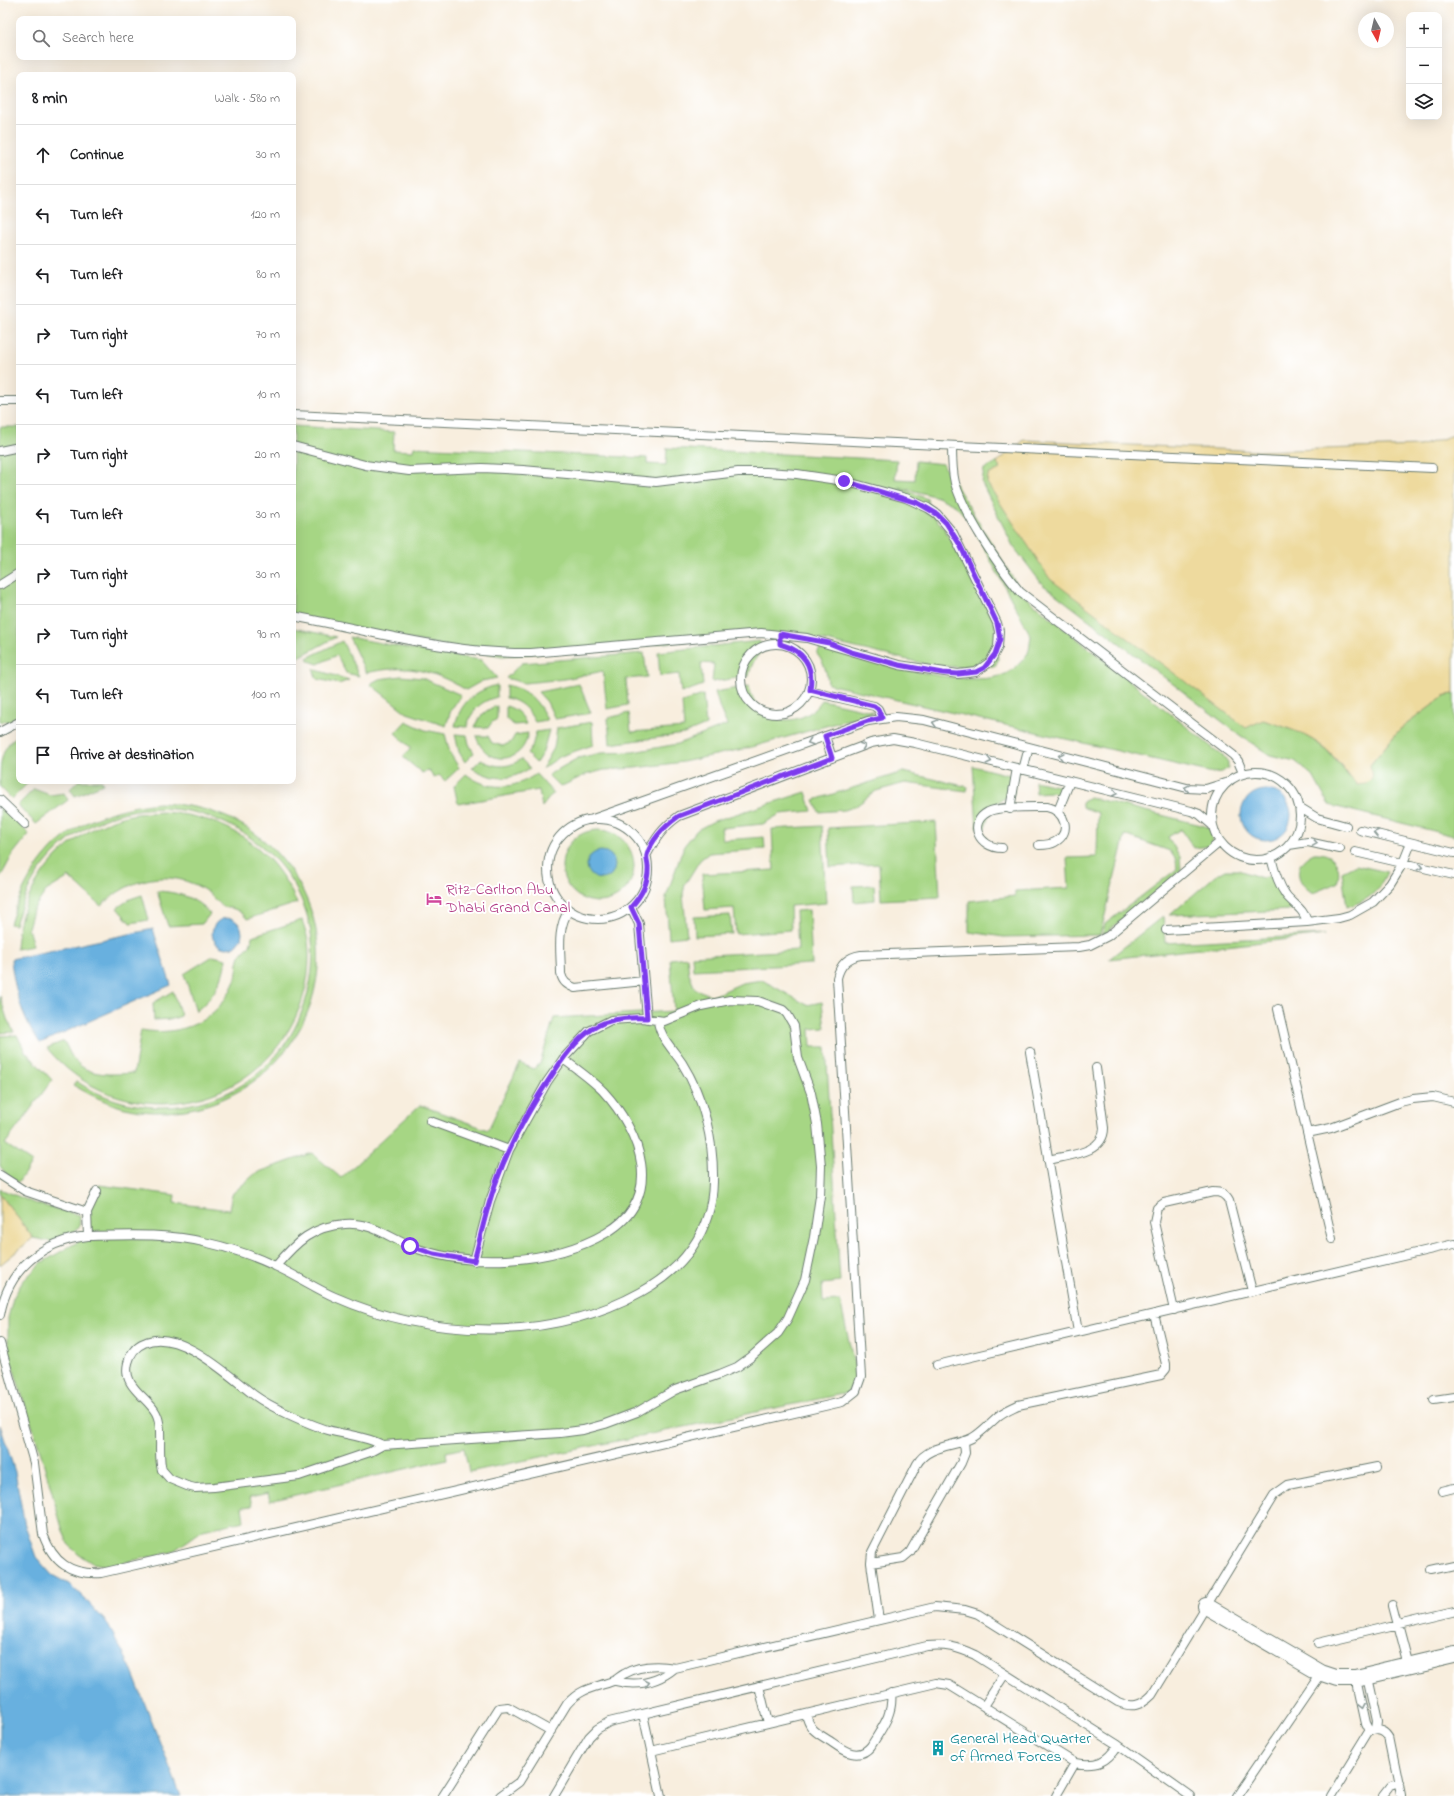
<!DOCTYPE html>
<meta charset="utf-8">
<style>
body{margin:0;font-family:"Indie Flower",sans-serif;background:#f2f2f2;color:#202124}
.controls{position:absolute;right:12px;top:12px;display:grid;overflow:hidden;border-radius:8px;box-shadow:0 4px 16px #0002}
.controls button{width:36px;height:36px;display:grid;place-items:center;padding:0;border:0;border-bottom:1px solid #e0e0e0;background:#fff;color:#202124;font:20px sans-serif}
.compass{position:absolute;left:1358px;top:12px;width:36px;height:36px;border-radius:50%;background:#fff;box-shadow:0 4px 16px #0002;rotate:172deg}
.stop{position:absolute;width:12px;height:12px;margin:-9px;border:3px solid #7c3aed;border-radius:50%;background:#fff}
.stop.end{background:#7c3aed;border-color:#fff;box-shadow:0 1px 4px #0008}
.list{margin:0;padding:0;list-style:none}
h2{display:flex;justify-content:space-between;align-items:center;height:52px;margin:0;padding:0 16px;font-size:17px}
h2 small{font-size:13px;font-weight:400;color:#757577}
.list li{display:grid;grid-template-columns:26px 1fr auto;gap:12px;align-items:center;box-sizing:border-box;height:60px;padding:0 16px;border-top:1px solid #e0e0e0}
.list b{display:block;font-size:15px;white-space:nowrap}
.list em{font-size:13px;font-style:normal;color:#757577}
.icon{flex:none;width:22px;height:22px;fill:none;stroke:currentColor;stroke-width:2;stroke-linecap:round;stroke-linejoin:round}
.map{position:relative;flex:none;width:1454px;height:1796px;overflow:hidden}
.search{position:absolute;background:#fff;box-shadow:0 4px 16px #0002;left:16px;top:16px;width:280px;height:44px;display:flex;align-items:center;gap:10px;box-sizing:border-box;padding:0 14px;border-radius:8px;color:#757577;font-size:15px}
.panel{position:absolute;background:#fff;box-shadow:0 4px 16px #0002;left:16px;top:72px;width:280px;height:712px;border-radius:8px}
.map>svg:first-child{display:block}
.green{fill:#a6d684;stroke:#628a5c}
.sand{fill:#eeda9e;stroke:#868c69}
.water{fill:#68b0df;stroke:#44768a}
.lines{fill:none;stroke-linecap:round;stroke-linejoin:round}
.service-casing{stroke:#6b7b70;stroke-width:10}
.minor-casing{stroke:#6b7b70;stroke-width:18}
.service{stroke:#fff;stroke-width:8}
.minor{stroke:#fff;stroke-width:16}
.oneway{stroke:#8f9e9a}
.route{stroke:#7c3aed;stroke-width:5}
.labels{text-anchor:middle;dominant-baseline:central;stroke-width:4;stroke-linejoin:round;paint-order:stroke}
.hotel-label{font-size:16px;fill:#b23c85;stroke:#fff;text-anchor:start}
.culture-label{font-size:16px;fill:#0d838f;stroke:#fff;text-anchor:start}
</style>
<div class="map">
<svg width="1454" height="1796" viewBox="0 0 1454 1796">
<rect width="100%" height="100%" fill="#fff"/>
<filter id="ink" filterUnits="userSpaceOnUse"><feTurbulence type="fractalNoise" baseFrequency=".025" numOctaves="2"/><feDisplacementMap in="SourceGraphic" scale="8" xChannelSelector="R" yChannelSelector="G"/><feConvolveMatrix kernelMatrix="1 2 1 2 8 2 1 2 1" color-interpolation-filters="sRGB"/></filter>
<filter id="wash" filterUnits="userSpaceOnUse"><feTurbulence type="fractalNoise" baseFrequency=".012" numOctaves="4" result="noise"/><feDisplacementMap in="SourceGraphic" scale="16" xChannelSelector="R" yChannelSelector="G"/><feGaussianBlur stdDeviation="0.9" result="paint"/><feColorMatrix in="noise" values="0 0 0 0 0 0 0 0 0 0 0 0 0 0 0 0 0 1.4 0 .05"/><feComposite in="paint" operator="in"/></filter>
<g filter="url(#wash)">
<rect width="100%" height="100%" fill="#f8eede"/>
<path class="green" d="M293 426 394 432 393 450 413 451 414 447 647 458V464L666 465 667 448 897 460 895 479 915 480 916 461 943 464 1023 595 1224 757 1228 762V768L1222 772 1213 773 828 684C827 673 825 664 817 654L821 647C864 658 963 690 1003 675 1012 672 1023 661 1028 653 1030 649 1030 641 1031 636L970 522 956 506 938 497 899 487 927 499 931 513 944 528 995 619 998 660 995 666 969 668 930 665 817 639 762 635 502 656 293 618Z
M0 427H19V723L4 721 0 722Z
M997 462 1000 469 1263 720C1306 733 1322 740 1349 777L1370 765 1400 729 1446 695 1454 694V836L1329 805 1313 776 1295 761 1270 755 1241 736 1042 584 1013 546 982 483 984 469Z
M293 628 336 637 295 659H293Z
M349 637 417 650 481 660 497 678 482 681 466 690C432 669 405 664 366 673Z
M342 641 359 676 346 673 337 655 318 664 309 661 307 658Z
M759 641 765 648C756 656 751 664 749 676L712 682 714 664 701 663 703 685 681 693 679 674 660 676 658 652Z
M644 653 647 677 626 679 628 705 607 709 603 671 565 679 524 683 506 678 522 663Z
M313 669 349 680 339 684 317 679Z
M401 676 422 678 461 695 451 710 446 726 407 713 370 684 379 679Z
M579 684 591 713 555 719 547 702 538 692Z
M497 685V697C480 701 471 711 467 727L455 726C460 703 474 691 497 685Z
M506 685C527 689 539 701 547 720L535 722C528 709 521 701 506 698Z
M749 686C756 724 801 732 822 700L875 712 752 747 683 762 635 768 604 770 585 775 560 787 548 775 578 758 601 753 633 752 678 744 727 725 720 709 715 692Z
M703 695 706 725 684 734 610 744 608 718 629 713 631 732 684 728 682 702Z
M497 706V719L492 722 488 728 475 727C479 716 485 710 497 706Z
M506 706C516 709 522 714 526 724L514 725 506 719Z
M406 721 425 730 445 734 450 753 459 768 445 781 439 775 434 778 429 770 422 773 403 757 411 748 395 733Z
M592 722 593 745 561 756 542 769 554 748 557 728Z
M549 730 543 752 536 763 527 754 532 747 536 732Z
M528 733C524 764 486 768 476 736H488L492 743 503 746 511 742 515 735Z
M455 734 467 735 469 744 474 753 465 762 459 752Z
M19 735V781H27L28 783 12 799 0 787C0 765 0 746 19 735Z
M521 759 530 768C509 782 493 780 472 768L481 760C494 767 508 769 521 759Z
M973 766 1013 776 1014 793 991 806 985 828H977Z
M903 772 968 787 967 791 905 783 876 791 856 806 845 810 819 812 814 800Z
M466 774C488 791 514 790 536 774L553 793 542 807 539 790 458 804 454 786Z
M78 781H102L103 784 75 796 70 789Z
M1035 781 1066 788 1064 798 1053 792 1036 793Z
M34 789 50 795 64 793 68 800 36 824 18 805Z
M806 792 812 811 780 814 763 824 721 828 723 840 764 837 765 849 709 853 700 860 685 884 683 894 687 936 669 938 666 897 684 846 697 830 714 821Z
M1089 797 1205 826 1210 829 1213 841 1210 846 1194 848 1181 829 1168 837 1180 857 1181 870 1102 936 1105 924 1177 869 1176 860 1170 851 1125 835 1100 935 1004 937 969 932V901L1015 896V891L1069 888 1067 858 1097 857 1098 813 1082 807V803Z
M159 803C208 805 249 820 281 858 374 968 281 1126 140 1111 116 1108 94 1097 73 1085L76 1081C123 1112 178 1115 229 1092 263 1076 290 1045 302 1011 364 846 141 730 38 873 27 889 21 907 15 925L10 924C34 848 79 811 159 803Z
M2 807 29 834 13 854 0 878V809Z
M164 812C227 817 271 845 297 903L247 919C243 913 237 909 230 908 228 908 225 908 224 907 217 904 212 895 206 891 171 867 129 878 101 906L69 877 46 891 33 910 28 928 33 946 16 949C19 888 63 834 122 817 136 813 150 813 164 812Z
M936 822 940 897 881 900 879 864 830 867 828 828Z
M822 826 826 903 790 906 791 930 736 934 734 908 705 910 702 874 774 870 772 829Z
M562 866a36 36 0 1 1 72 0a36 36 0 1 1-72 0Z
M1314 853C1333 852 1343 865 1337 883L1313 893C1294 882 1293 862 1314 853Z
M1356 865 1387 872C1376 895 1370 899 1347 907L1342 872Z
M1226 870H1238L1262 878 1276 875 1294 910 1170 915 1215 876Z
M874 885 875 900 854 902 853 886Z
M157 891C177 892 196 897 210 914L202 924 168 926Z
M142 895 149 920 130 923 117 908 130 899Z
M809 910 812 964 693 970 692 956 798 950 796 911Z
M730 915 732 934 695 936 694 917Z
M1163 916 1165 943 1325 935 1109 959Z
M302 920C304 927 307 934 308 941 311 963 307 989 299 1009 257 1115 118 1136 47 1048L64 1041C67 1046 69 1053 73 1058 87 1078 113 1074 134 1073L141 1030C181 1037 218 1021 234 983 238 975 237 962 240 956 243 949 251 950 252 936Z
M213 956 226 959C223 981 214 997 196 1011L184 974Z
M687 957 689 974 695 989 713 996 742 983 762 980 807 1005 822 1002 825 1028 810 1029 811 1047H826L840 1282 822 1284 823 1302 840 1301 857 1377 847 1393 469 1472 464 1448 446 1452 447 1459 270 1501 268 1493 250 1497 252 1506 242 1507 244 1521 203 1530 172 1552 108 1566 92 1563 78 1554 68 1544 62 1528 39 1447 11 1361 8 1342V1318L13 1298 23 1281 41 1263 88 1236 87 1212 99 1185 175 1195 174 1203 229 1210 232 1194 256 1173 312 1153 341 1178 420 1105 488 1130 520 1063 533 1069 540 1064 554 1018 674 1011 670 959Z
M173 991 181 1016 173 1019 154 1020 153 1003Z
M0 996 7 1019 14 1032 0 1033Z
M17 1035 25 1051 52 1080 5 1144 32 1162 18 1183 7 1175 0 1166V1036Z
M0 1189 37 1204 80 1215 79 1228 54 1242 33 1238 0 1194Z"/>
<path class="sand" d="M1454 435V694L1446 695 1400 729 1370 765 1372 778 1366 784 1357 785C1348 776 1342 765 1333 756 1314 736 1289 728 1263 720L1246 728 1050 579 987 483 988 475 1000 469 997 462 1024 440 1258 451 1420 446Z
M0 1194 33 1238 0 1265Z"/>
<path class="water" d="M1241 815a25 25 0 1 1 50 0a25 25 0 1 1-50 0Z
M587 865a14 14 0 1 1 28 0a14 14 0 1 1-28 0Z
M212 933a15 15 0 1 1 30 0a15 15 0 1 1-30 0Z
M153 929 171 985 40 1043C22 1018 14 989 11 959Z
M0 1425 15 1472 25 1526 36 1557 52 1575 69 1584 85 1599 107 1623 130 1666 181 1796H0Z"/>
</g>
<g filter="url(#ink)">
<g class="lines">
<defs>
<path id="service" d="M0 401H19
M293 415 1432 468
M293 446 365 465 409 471 482 468 523 470 656 482 738 472H766L797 474 844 481 906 498 928 508 937 514 953 533 997 623 999 631 998 647 990 662 976 672 958 674 899 665 807 638 761 633 531 653C450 654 372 631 293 616
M952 446C952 459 952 471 955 483 965 516 998 565 1020 592L1233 755 1238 761 1243 773
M0 451 19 447
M0 585 19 573
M741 679a35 35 0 1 1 70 0a35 35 0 1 1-70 0Z
M809 691 874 706 878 709 882 718
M0 732 19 722
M825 736 832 758
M1023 770 1029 747
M1212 816a44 44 0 1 1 88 0a44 44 0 1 1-88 0Z
M0 800 25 824
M1299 807 1317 818 1346 826
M1010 809 1017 768
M1058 811 1070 781
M548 869a50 50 0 1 1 100 0a50 50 0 1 1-100 0Z
M590 820 868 721 896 717 924 720 1187 788 1206 789 1225 783
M1360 830 1454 853
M1289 845 1308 842 1340 849
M1002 848C979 848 967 823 988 812 998 806 1033 807 1047 807 1064 810 1073 832 1055 842 1050 845 1045 845 1039 845
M1355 852 1454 875
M646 856C655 839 663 827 679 816L871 743 893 739 915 743 1191 811 1199 814 1212 825
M1271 857C1274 870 1278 884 1286 895 1294 905 1304 909 1307 922
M631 907 639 924 647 1018
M569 910C556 929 561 953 561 974 563 982 567 985 575 988L644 981
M1166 930 1307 922 1339 918 1350 915 1373 902 1390 884 1403 863 1411 843
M1278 1009 1332 1239
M1030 1052 1078 1332
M430 1121 509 1150
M1307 1133 1331 1128 1400 1102 1413 1099 1433 1097 1454 1102
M1048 1160C1068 1155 1104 1154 1104 1128L1096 1068
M0 1175 25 1191 87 1212
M88 1236 87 1212 97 1191
M276 1266C296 1242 313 1226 345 1224 371 1222 388 1237 410 1246 468 1269 553 1264 606 1233 666 1198 641 1132 603 1091 591 1079 577 1069 563 1059
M1174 1310 1154 1222 1157 1208 1164 1203 1213 1192C1221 1192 1225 1194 1229 1201L1252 1291
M0 1315C8 1269 42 1241 88 1236 128 1235 168 1233 208 1243 230 1248 254 1256 275 1266 296 1275 314 1288 335 1297 430 1339 549 1343 641 1292 683 1269 712 1232 713 1182 714 1141 704 1098 682 1063 673 1049 660 1038 658 1021
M0 1343 34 1463 43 1534C53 1563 71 1575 101 1573L842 1402 856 1391 861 1377 837 978C840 965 847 957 861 955L1079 947 1090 945 1108 936 1220 842
M937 1365 1454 1244
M1434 1400 1454 1397
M383 1445C365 1436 346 1435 328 1430 314 1426 301 1420 288 1414 277 1409 265 1403 254 1395 229 1376 178 1327 144 1343 136 1346 130 1354 128 1363 122 1387 147 1396 156 1413 164 1428 157 1453 162 1470L170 1479 187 1486 195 1488 214 1487 299 1476 370 1452 383 1445 560 1433 583 1430 605 1424 637 1412 675 1390 720 1374 737 1367 751 1357 778 1333 788 1318 805 1280 814 1237 820 1196 821 1166 817 1124 811 1093 798 1058 794 1026 787 1014 783 1010 758 1001 730 1000 701 1006 664 1021 642 1018 611 1020 589 1031 563 1059 547 1082 509 1150 490 1201 474 1261
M1442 1491 1454 1488
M871 1563 903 1558 910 1552 961 1463 965 1453 964 1441
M1431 1571 1454 1566
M1393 1605 1409 1666
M879 1620 871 1563 872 1552 917 1464C928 1445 954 1447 972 1438 981 1433 988 1425 996 1418 1002 1412 1010 1409 1018 1405L1161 1375 1166 1369V1364L1154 1314
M1318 1643 1454 1611
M1367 1676 1377 1722 1376 1730
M1356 1678 1366 1724 1370 1732
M615 1681C638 1687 657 1683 675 1668
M759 1686 768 1723
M984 1706 1005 1674
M643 1714 661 1796
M806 1714C807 1719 809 1724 812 1728 817 1734 824 1737 830 1741 843 1750 858 1762 871 1746 881 1729 894 1714 891 1693
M651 1751 936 1683 949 1685 954 1688 1075 1763C1097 1767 1107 1762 1118 1745
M443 1796 499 1708 508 1707 551 1731
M500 1796 519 1782 567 1704C582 1687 595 1688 613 1681 617 1680 620 1676 624 1674 640 1665 657 1665 675 1668L935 1607 965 1610 978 1614 1118 1702C1132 1708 1141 1706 1152 1695L1274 1495 1288 1485 1377 1467
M554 1796 589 1737 597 1729 609 1722 927 1646C945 1644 958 1647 975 1655L1118 1745 1190 1796
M1056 1796 1075 1763
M1237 1796 1321 1673
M1330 1796 1368 1734C1375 1728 1384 1729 1389 1737L1401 1796
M1383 1796 1390 1787 1399 1784"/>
<path id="minor" d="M1206 1606 1321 1673 1336 1678H1356L1454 1655"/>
</defs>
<use href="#service" class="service-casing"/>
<use href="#minor" class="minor-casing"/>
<use href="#service" class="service"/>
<use href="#minor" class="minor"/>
</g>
<defs><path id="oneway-chevron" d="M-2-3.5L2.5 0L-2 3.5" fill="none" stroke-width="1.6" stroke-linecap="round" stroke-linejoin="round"/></defs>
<g class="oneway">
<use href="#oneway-chevron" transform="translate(935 723) rotate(-165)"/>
<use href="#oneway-chevron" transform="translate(810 742) rotate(161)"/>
<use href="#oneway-chevron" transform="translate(863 746) rotate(-21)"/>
<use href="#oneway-chevron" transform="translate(1061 756) rotate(-166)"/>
<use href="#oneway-chevron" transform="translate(989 761) rotate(14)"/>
<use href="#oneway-chevron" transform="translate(1187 788) rotate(-170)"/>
<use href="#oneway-chevron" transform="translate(1115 793) rotate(14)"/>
<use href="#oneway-chevron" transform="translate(1376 833) rotate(-166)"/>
<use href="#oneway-chevron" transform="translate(1315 843) rotate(9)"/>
<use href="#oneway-chevron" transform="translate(1420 867) rotate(13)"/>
<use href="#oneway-chevron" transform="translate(647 1683) rotate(-12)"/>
<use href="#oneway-chevron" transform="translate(1362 1706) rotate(78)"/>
</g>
</g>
<g class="lines" filter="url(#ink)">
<path class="route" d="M410 1246 434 1254 474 1261C481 1235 486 1210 495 1185 509 1145 530 1107 554 1072 565 1055 579 1036 597 1026 611 1018 631 1017 647 1018L639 924 631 907C641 896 649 883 648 867 648 863 646 858 647 855 652 838 665 826 679 816L832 758 825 736 868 721 882 718 878 709 874 706 810 690C814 665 804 651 780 644V634L829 643 851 652 899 665 943 673 958 674 976 672 984 668 995 654 1000 639 997 623 960 545 946 523 937 514 918 503 844 481"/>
</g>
<defs>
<symbol id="hotel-bare" viewBox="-9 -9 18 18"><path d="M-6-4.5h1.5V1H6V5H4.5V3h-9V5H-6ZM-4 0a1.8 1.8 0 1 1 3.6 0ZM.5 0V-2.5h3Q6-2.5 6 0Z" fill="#d1479c" stroke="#fff" stroke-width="2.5" paint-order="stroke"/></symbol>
<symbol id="building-bare" viewBox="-9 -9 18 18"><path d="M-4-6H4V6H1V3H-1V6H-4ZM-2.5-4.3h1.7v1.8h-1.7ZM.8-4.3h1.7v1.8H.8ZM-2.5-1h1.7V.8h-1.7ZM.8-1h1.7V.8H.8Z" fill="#0f9aa8" stroke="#fff" stroke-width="2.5" paint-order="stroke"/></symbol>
</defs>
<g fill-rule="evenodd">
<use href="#hotel-bare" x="423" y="888" width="22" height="22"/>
<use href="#building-bare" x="927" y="1737" width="22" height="22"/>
</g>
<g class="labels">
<g class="hotel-label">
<text x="446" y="890">Ritz-Carlton Abu<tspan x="446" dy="18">Dhabi Grand Canal</tspan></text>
</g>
<g class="culture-label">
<text x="950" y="1739">General Head Quarter<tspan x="950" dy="18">of Armed Forces</tspan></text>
</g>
</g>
</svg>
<div class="controls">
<button>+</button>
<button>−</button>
<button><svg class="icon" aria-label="layers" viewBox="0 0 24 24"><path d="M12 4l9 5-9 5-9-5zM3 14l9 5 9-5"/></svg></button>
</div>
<svg class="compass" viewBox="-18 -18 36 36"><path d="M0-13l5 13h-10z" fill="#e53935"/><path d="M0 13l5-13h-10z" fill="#757577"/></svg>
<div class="stop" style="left:410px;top:1246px"></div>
<div class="stop end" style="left:844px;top:481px"></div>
<div class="search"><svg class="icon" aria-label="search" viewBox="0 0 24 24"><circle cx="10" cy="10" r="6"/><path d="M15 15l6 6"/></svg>Search here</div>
<section class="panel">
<h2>8 min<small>Walk · 580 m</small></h2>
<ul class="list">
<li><svg class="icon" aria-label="ahead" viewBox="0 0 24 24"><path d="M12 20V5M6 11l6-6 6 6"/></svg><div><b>Continue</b></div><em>30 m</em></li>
<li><svg class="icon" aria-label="left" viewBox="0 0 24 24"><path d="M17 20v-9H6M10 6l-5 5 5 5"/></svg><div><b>Turn left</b></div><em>120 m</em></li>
<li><svg class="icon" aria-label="left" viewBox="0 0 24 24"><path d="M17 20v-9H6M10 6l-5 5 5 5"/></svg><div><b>Turn left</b></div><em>80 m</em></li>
<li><svg class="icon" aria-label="right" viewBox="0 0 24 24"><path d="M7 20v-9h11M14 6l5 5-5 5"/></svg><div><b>Turn right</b></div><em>70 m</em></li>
<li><svg class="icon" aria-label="left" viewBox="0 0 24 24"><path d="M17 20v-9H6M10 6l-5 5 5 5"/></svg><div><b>Turn left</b></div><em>10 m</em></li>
<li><svg class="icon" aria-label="right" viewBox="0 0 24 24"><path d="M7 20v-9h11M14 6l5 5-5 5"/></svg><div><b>Turn right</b></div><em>20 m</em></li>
<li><svg class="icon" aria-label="left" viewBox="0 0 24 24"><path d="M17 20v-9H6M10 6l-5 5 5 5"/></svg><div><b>Turn left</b></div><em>30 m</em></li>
<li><svg class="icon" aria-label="right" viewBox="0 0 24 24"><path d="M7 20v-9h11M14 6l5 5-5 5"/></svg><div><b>Turn right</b></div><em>30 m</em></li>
<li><svg class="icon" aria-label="right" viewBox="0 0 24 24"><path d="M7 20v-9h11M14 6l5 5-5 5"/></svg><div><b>Turn right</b></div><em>90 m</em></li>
<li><svg class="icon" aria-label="left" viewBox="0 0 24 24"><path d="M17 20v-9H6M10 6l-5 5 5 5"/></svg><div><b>Turn left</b></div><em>100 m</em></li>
<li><svg class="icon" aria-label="arrive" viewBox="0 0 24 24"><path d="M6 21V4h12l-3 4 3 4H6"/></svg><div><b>Arrive at destination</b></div></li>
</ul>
</section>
</div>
